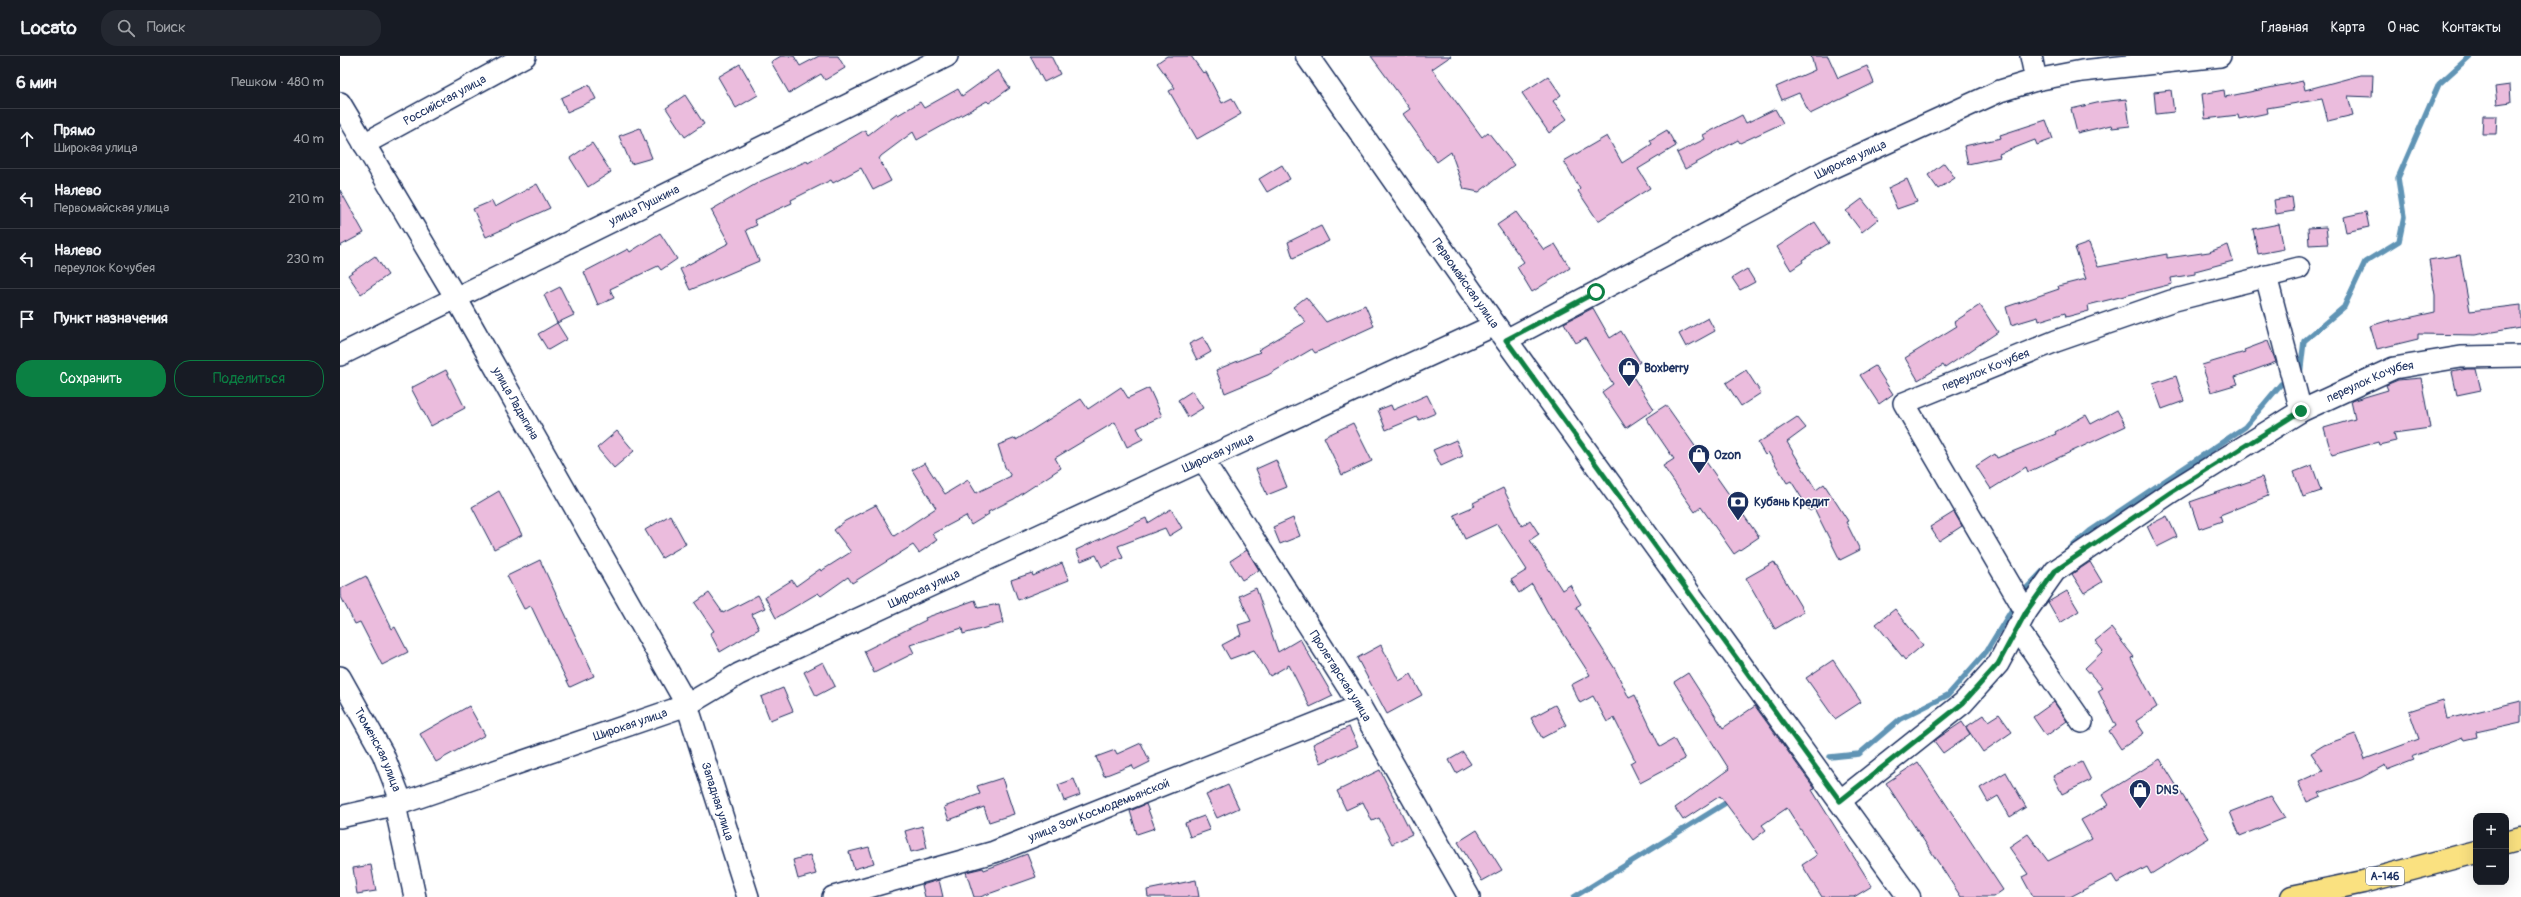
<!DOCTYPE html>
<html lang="ru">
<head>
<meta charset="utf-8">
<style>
	:root { --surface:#171b24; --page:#242831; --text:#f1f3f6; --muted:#9ea1a6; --line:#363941; --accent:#0b8043 }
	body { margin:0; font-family:Pangolin,sans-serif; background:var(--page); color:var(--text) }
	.controls { position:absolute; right:12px; bottom:12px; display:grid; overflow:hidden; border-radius:8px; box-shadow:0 4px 16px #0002 }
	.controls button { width:36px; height:36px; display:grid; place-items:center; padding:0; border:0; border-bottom:1px solid var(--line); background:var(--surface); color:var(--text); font:20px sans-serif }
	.stop { position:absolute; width:12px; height:12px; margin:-9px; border:3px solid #0b8043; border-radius:50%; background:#fff }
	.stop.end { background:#0b8043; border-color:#fff; box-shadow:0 1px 4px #0008 }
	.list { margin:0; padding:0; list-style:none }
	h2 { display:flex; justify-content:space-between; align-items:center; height:52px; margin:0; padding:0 16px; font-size:17px }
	h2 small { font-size:13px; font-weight:400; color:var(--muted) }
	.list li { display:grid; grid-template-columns:26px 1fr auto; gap:12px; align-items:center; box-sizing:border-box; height:60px; padding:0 16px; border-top:1px solid var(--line) }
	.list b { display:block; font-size:15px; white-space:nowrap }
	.list p { margin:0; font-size:13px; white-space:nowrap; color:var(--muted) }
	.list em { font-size:13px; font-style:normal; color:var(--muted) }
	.actions { display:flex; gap:8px; padding:12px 16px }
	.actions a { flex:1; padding:9px 0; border:1px solid var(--accent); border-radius:16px; text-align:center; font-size:14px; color:var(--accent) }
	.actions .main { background:var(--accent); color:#fff }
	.icon { flex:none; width:22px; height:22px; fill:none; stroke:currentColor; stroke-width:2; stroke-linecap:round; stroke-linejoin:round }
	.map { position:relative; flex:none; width:2181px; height:841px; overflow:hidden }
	header { display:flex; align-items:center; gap:24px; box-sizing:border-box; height:56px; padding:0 20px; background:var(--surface); border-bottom:1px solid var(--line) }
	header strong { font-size:19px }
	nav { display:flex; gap:22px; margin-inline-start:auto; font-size:14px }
	.search { width:280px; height:36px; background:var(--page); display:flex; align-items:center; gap:10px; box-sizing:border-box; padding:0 14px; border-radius:16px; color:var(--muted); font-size:15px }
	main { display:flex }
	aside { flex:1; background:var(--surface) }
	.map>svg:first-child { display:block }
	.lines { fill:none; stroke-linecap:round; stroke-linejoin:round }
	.stream { stroke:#6094b5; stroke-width:5.5 }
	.building { fill:#ebbcdd; stroke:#1b2f5e }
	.street-casing { stroke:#1b2f5e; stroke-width:24 }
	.secondary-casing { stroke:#1b2f5e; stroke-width:25 }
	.highway-casing { stroke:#1b2f5e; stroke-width:25 }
	.street { stroke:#fff; stroke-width:21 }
	.secondary { stroke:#fff; stroke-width:22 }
	.highway { stroke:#fae180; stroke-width:22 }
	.route { stroke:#0b8043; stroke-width:5 }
	.labels { text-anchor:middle; stroke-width:3; stroke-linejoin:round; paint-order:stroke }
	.shield { fill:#fff; stroke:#5f6d8e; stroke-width:1 }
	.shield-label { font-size:11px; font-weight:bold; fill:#1b2f5e }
	.street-label { font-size:12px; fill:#1b2f5e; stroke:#fff }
	.poi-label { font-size:12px; font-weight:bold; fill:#1b2f5e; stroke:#fff; text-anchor:start }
</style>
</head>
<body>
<header>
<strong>Locato</strong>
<div class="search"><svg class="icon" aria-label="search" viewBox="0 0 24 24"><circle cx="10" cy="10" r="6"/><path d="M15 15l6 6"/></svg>Поиск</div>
<nav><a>Главная</a><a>Карта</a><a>О нас</a><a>Контакты</a></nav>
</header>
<main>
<aside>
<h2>6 мин<small>Пешком · 480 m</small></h2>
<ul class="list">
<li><svg class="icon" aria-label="ahead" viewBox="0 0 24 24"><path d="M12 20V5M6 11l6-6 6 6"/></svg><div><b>Прямо</b><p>Широкая улица</p></div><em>40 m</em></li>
<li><svg class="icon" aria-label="left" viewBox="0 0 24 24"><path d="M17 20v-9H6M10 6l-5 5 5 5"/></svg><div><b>Налево</b><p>Первомайская улица</p></div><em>210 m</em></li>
<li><svg class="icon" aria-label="left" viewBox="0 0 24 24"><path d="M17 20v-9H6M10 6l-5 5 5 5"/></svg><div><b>Налево</b><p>переулок Кочубея</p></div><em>230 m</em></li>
<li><svg class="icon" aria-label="arrive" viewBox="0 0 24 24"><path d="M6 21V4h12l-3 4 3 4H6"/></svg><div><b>Пункт назначения</b></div></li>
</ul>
<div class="actions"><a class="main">Сохранить</a><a>Поделиться</a></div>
</aside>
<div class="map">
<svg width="2181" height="841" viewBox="0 0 2181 841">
	<rect width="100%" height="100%" fill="#fff"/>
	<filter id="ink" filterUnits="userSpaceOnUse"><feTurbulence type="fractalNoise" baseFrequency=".025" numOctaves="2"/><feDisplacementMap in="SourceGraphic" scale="8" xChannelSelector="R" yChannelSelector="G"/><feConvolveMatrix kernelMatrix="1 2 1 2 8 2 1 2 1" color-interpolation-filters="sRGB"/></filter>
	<g filter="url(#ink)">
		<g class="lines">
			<g class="stream">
				<path d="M1960,319L1964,285L2004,251L2025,206L2059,185L2064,161L2058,122L2099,28L2130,0"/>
				<path d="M1726,496L1750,475L1905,371L1941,328L1948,325"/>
				<path d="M1682,537L1704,514"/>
				<path d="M1490,701L1519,698L1560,663L1608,639L1646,596L1673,552"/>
				<path d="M1234,841L1384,748"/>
			</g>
		</g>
		<g class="building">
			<path d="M441,0H454L460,10L479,0H498L505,12L485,24L481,18L449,37L431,6Z"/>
			<path d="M690,0H711L720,18L704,26Z"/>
			<path d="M827,0H851L863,17L866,16L882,47L892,42L901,58L857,83L829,35L835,32L817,7Z"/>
			<path d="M1031,0H1111L1092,13L1142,81L1148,76L1174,109L1139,136L1124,133L1111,96L1097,106L1063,58L1070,53Z"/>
			<path d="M1471,0H1488L1498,22L1527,10L1534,27L1470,58L1459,37L1442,44L1436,31L1475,14Z"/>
			<path d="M400,8L418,39L396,52L378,21Z"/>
			<path d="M658,14L670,32L649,47L647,45L577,84L573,76L541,100L539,103L551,125L533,134L521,112L493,127L491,124L451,144L452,147L414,164L417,169L406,174L419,205L350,234L340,213L389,187L371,154L421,125L467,105L468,107L525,74L528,79L557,57L558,59L580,46L584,52L618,33L622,40Z"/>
			<path d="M2021,19H2033L2032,41L2008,40L2013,59L1988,65L1982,43L1927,52L1928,57L1899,63L1898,59L1865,63L1862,38L1884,34L1885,41L1963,25L1965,34Z"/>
			<path d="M1208,20L1221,39L1213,45L1227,63L1209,77L1182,37Z"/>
			<path d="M249,29L256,43L227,56L221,42Z"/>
			<path d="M2170,29L2171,46L2157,48L2155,31Z"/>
			<path d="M1831,34L1834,56L1816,58L1814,36Z"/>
			<path d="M345,39L364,68L345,81L326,52Z"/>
			<path d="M1786,43L1790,70L1772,72L1771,69L1737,77L1731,53L1761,46Z"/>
			<path d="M1435,53L1443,67L1400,87L1398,84L1345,113L1337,97L1365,83L1363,79L1402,59L1406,67Z"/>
			<path d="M2143,60H2157L2156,78H2142Z"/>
			<path d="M1706,64L1713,83L1697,89L1695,84L1659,98L1660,101L1628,108L1624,90L1661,82L1660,79Z"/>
			<path d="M300,72L312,102L291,108L279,80Z"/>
			<path d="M1327,74L1336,90L1298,113L1310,132L1258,165L1238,135L1240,133L1224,105L1267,80L1282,107L1312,88L1310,84Z"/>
			<path d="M252,87L271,116L248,131L230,102Z"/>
			<path d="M1604,107L1615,122L1598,133L1588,119Z"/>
			<path d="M942,109L950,123L927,136L919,123Z"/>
			<path d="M1567,123L1577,146L1557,153L1548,132Z"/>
			<path d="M197,128L210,152L146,181L133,153L152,145L155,151Z"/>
			<path d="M0,134L24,177L0,190Z"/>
			<path d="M1952,141L1954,155L1936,158L1934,144Z"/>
			<path d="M1522,143L1538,163L1522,176L1506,155Z"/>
			<path d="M1176,156L1204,194L1215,188L1230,212L1192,236L1177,211L1184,206L1157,169Z"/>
			<path d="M2026,156L2029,171L2006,176L2003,161Z"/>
			<path d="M1475,166L1489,187L1462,204L1463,206L1451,214L1437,191Z"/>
			<path d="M1939,168L1944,193L1918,198L1913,173Z"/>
			<path d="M981,170L989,185L953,202L948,186Z"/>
			<path d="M1986,171L1988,188L1969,189L1968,172Z"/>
			<path d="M320,177L337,203L321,214L318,210L270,233L274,242L258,249L244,216L288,193L290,196Z"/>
			<path d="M1749,187L1758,211L1827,198V202L1869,196L1888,189L1893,205L1855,215V218L1831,222L1832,228L1748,249L1749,255L1726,261L1725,257L1699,265L1698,261L1671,269L1666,251L1719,233L1718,230L1746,223L1735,192Z"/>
			<path d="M2120,199L2130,255L2181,249V271L2135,279L2078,278V283L2037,293L2030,270L2050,264V266L2095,256V239L2089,204Z"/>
			<path d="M35,200L48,219L21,238L8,219Z"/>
			<path d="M1407,213L1415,226L1400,234L1392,222Z"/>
			<path d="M220,231L234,259L217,267L204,239Z"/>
			<path d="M966,241L986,266L1025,249L1034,270L975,297L972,293L928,319L885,337L876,314L920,296L918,294L966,266L953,251Z"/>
			<path d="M1640,249L1658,276L1605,312L1603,309L1578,324L1565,302L1617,270L1614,266Z"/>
			<path d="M1253,252L1270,282L1281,275L1300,306L1288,313L1314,353L1286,372L1262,336L1273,328L1245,282L1236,287L1224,267Z"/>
			<path d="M1368,262L1375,275L1346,291L1339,278Z"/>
			<path d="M217,267L227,283L208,294L198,278Z"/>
			<path d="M863,281L871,296L857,304L849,288Z"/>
			<path d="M1928,285L1936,306L1895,321L1898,328L1871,336L1862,309L1905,296L1904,294Z"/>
			<path d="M1535,310L1553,338L1539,348L1520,319Z"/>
			<path d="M2127,313H2136L2141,334L2117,339L2112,316Z"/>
			<path d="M106,314L125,352L91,370L71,332Z"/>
			<path d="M1406,314L1421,337L1401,350L1386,327Z"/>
			<path d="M1836,320L1844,345L1822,353L1813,328Z"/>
			<path d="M2081,322L2090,372L2054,377L2056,385L2039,389L2038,386L1992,399L1984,372L2015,363L2011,345L2048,334L2046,329L2058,324Z"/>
			<path d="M781,331L788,342L809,332L822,360L797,372L803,383L787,391L775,366L715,402L721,412L674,443L648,456L649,458L631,469L626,460L592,478L597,484L579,497L573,489L512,527L508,521L481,540L478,537L436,562L425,541L452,524L456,530L480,513L481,515L511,496L494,474L505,465L536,449L554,480L596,452L572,414L585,407L605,438L628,424L636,437L671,420L665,411L658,389L676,382V384L741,343L748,353Z"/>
			<path d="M852,335L863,352L848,361L838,344Z"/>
			<path d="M1087,339L1096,357L1079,364L1077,361L1046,374L1038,354L1051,349L1053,354Z"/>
			<path d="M1326,349L1419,481L1394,498L1361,451L1355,456L1323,410L1334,403L1306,362Z"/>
			<path d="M1777,354L1786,370L1688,416L1686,411L1651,433L1636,410L1655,398L1657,402L1716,378L1715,376L1746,359L1751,368Z"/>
			<path d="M1457,361L1466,372L1447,386L1476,434L1484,428L1508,465L1506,466L1520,494L1500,504L1474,452L1470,455L1451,425L1447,427L1428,396L1425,399L1418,387Z"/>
			<path d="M1013,367L1032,405L1002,419L984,381Z"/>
			<path d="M277,375L294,395L274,412L257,392Z"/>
			<path d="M1116,384L1123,400L1101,410L1093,394Z"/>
			<path d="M936,404L947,431L927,439L916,413Z"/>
			<path d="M1972,409L1981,435L1963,441L1954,416Z"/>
			<path d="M1922,421L1928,440L1880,459L1882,465L1859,473L1850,446Z"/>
			<path d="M1163,432L1182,470L1190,464L1199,478L1190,484L1222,534L1230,529L1241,548L1236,551L1275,613L1289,642L1295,639L1320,691L1334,683L1345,703L1300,727L1290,707L1295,704L1274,662L1267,666L1253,640L1240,647L1231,629L1250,619L1214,563L1212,564L1192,528L1179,537L1171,524L1187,514L1157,468L1125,483L1114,459L1135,450L1133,447Z"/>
			<path d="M159,435L182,479L154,493L132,451Z"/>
			<path d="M831,453L842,472L829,480L825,472L778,490L783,502L762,511L756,499L741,505L736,494L806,462L808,467Z"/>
			<path d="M1614,456L1622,470L1599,485L1590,471Z"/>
			<path d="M330,459L346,488L322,502L305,474Z"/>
			<path d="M1827,460L1837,481L1817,491L1807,470Z"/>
			<path d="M953,462L960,480L940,488L933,471Z"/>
			<path d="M907,494L919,514L902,524L890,505Z"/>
			<path d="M200,504L254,620L230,631L191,550L184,553L167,520Z"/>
			<path d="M1434,506L1464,556L1435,573L1406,522Z"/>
			<path d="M1750,506L1762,526L1744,537L1732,518Z"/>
			<path d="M722,507L729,524L678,544L671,524L692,517L693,520Z"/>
			<path d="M26,520L52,573L55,571L68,596L42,609L20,566L15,568L0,539V533Z"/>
			<path d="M916,532L938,596L960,583L993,640L970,651L949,609L930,620L914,594L890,603L882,589L901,579L898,569L911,565L899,540Z"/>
			<path d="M1727,535L1739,555L1720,567L1708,546Z"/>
			<path d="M369,537L383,557L418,539L425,552L412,558L419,573L380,596L370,577L374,575L355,547Z"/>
			<path d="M635,544L638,552L659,548L663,567L623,578L622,572L570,589L574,597L534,617L524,595L586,564L585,562Z"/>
			<path d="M1555,553L1583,589L1565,604L1536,568Z"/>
			<path d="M1771,572L1794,601L1791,602L1817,651L1796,665L1804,677L1781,693L1769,675L1776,670L1758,635L1763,632L1745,612L1763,595L1755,585Z"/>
			<path d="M1041,589L1059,625L1071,618L1082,639L1047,658L1017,602Z"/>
			<path d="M1493,604L1521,646L1495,663L1466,622Z"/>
			<path d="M483,606L495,630L476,640L464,616Z"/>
			<path d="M1348,617L1383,672L1415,650L1475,733L1472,734L1532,830L1514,841H1482L1462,809L1477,799L1447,752L1422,769L1426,774L1413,784L1380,740L1343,764L1335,752L1389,713L1334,626Z"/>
			<path d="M443,632L453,655L430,664L421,641Z"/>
			<path d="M2103,644L2107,663L2181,645V666L2136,676L2137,681L2124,684L2123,682L2071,701L2073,704L2047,714L2045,709L2021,722L1979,737L1981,740L1967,746L1958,726L1983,715L1971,697L1984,689L2015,678L2025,703L2079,683L2069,655Z"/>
			<path d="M1714,646L1727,665L1706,680L1693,661Z"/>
			<path d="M1215,649L1226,669L1202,682L1191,662Z"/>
			<path d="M129,650L145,679L96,706L80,678Z"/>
			<path d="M1659,658L1672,676L1643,696L1626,671L1644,659L1648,665Z"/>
			<path d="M1622,666L1630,678L1603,697L1594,685Z"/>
			<path d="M1009,671L1018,690L981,707L973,688Z"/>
			<path d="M801,687L810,706L794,714L792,709L764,720L756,701L775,694L777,698Z"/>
			<path d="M1123,696L1131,708L1116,717L1109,704Z"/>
			<path d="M1820,703L1869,782L1811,818L1807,811L1777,827L1772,819L1730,841H1693L1682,821L1688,818L1669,791L1688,778L1708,805L1752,783L1741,764L1768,749L1762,739Z"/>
			<path d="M1578,706L1663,834L1653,841H1621L1546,727Z"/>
			<path d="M1742,706L1751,724L1722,738L1713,720Z"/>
			<path d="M1040,714L1072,778L1052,788L1039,762L1032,765L1023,746L1006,754L997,735Z"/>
			<path d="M1666,716L1686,751L1670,761L1658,740L1648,746L1640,732Z"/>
			<path d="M662,722L674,758L649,766L644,751L609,764L604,751L640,738L637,730Z"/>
			<path d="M734,723L740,739L724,745L718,729Z"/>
			<path d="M888,729L899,752L877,762L866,739Z"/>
			<path d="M1931,740L1945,762L1900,780L1890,756Z"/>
			<path d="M806,748L815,772L797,778L790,755Z"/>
			<path d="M864,760L870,774L850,781L845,767Z"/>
			<path d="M582,770L587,792L571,796L565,775Z"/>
			<path d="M1137,774L1162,814L1142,825L1118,786Z"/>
			<path d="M529,791L534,807L514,813L509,796Z"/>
			<path d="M687,798L696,821L640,841H634L626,816L643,812L644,814Z"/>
			<path d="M470,799L476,818L458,823L453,804Z"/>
			<path d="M31,809L36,835L17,838L13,812Z"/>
			<path d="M599,824L603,841H585L582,829Z"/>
			<path d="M856,824L859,841H808L807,834Z"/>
		</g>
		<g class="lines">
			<g class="street-casing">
				<g id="street">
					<path d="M1691,0L1696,24"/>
					<path id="s1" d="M0,47L116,242L347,649L408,841"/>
					<path id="s2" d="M24,88L185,0"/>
					<path d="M1926,220L1961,355"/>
					<path id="s3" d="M1166,284L1489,113L1660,35L1696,24L1742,15L1880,0"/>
					<path id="s4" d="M0,299L607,0"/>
					<path id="s5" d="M863,404L1020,650L1129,841"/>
					<path id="s6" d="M1686,556L1564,347L1716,285L1831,245L1959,212"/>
					<path d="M1677,572L1742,666"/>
					<path id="s7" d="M0,621L43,698L62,747"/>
					<path id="s8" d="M1500,745L1623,647L1658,608L1686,556L1715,515L1831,436L1961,355L2054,312L2121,301L2181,300"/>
					<path d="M55,749L75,841"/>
					<path id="s9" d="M0,761L62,747L347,649L399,618L1155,269"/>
					<path id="s10" d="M493,841L654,796L1020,650"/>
				</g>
			</g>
			<g class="secondary-casing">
				<g id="secondary">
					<path id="s11" d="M967,0L1155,269L1569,841"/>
				</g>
			</g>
			<g class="highway-casing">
				<g id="highway">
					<path d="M2166,787L2181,783"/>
					<path d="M1952,841L2023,826L2136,796"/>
				</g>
			</g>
			<use href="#street" class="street"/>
			<use href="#secondary" class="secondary"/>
			<use href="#highway" class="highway"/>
		</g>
	</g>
	<g class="lines" filter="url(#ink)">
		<path class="route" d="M1256,236L1166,284L1500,745L1623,647L1658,608L1686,556L1715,515L1831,436L1961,355"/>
	</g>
	<defs>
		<g id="shop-pin" transform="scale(1.15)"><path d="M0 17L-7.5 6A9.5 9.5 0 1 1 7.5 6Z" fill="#1b2f5e" stroke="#fff"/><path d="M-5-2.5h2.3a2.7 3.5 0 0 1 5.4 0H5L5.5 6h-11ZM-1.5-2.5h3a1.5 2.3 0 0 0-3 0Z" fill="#fff"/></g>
		<g id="bank-pin" transform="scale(1.15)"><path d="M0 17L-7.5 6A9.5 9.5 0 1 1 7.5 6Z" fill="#1b2f5e" stroke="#fff"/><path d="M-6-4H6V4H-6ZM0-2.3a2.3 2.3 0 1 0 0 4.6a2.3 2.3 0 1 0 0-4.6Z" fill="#fff"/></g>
	</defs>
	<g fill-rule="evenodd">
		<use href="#shop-pin" x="1289" y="312"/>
		<use href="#shop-pin" x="1359" y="399"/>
		<use href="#bank-pin" x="1398" y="446"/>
		<use href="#shop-pin" x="1800" y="734"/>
	</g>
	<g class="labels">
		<rect class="shield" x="2026" y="811" width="38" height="18" rx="3"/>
		<g class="shield-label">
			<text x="2045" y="824">А-146</text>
		</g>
		<g class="street-label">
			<text dy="4" stroke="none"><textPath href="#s2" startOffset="92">Российская улица</textPath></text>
			<text dy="4" stroke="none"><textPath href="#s3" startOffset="389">Широкая улица</textPath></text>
			<text dy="4" stroke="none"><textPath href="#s4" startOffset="339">улица Пушкина</textPath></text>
			<text dy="4" stroke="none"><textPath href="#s11" startOffset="277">Первомайская улица</textPath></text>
			<text dy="4" stroke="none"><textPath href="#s6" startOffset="330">переулок Кочубея</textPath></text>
			<text dy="4" stroke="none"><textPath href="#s8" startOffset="688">переулок Кочубея</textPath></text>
			<text dy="4" stroke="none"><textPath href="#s1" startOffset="348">улица Ладыгина</textPath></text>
			<text dy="4" stroke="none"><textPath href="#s9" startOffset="953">Широкая улица</textPath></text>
			<text dy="4" stroke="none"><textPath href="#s9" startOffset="629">Широкая улица</textPath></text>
			<text dy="4" stroke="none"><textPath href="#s5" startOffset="256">Пролетарская улица</textPath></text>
			<text dy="4" stroke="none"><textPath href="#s9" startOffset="305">Широкая улица</textPath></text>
			<text dy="4" stroke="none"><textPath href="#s7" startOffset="82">Тюменская улица</textPath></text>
			<text dy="4" stroke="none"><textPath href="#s1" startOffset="796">Западная улица</textPath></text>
			<text dy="4" stroke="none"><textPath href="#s10" startOffset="280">улица Зои Космодемьянской</textPath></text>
		</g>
		<g class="poi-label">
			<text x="1304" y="316">Boxberry</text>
			<text x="1374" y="403">Ozon</text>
			<text x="1414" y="450">Кубань Кредит</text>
			<text x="1816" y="738">DNS</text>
		</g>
	</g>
</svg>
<div class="controls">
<button>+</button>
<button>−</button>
</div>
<div class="stop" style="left:1256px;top:236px"></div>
<div class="stop end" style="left:1961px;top:355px"></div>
</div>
</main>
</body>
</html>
